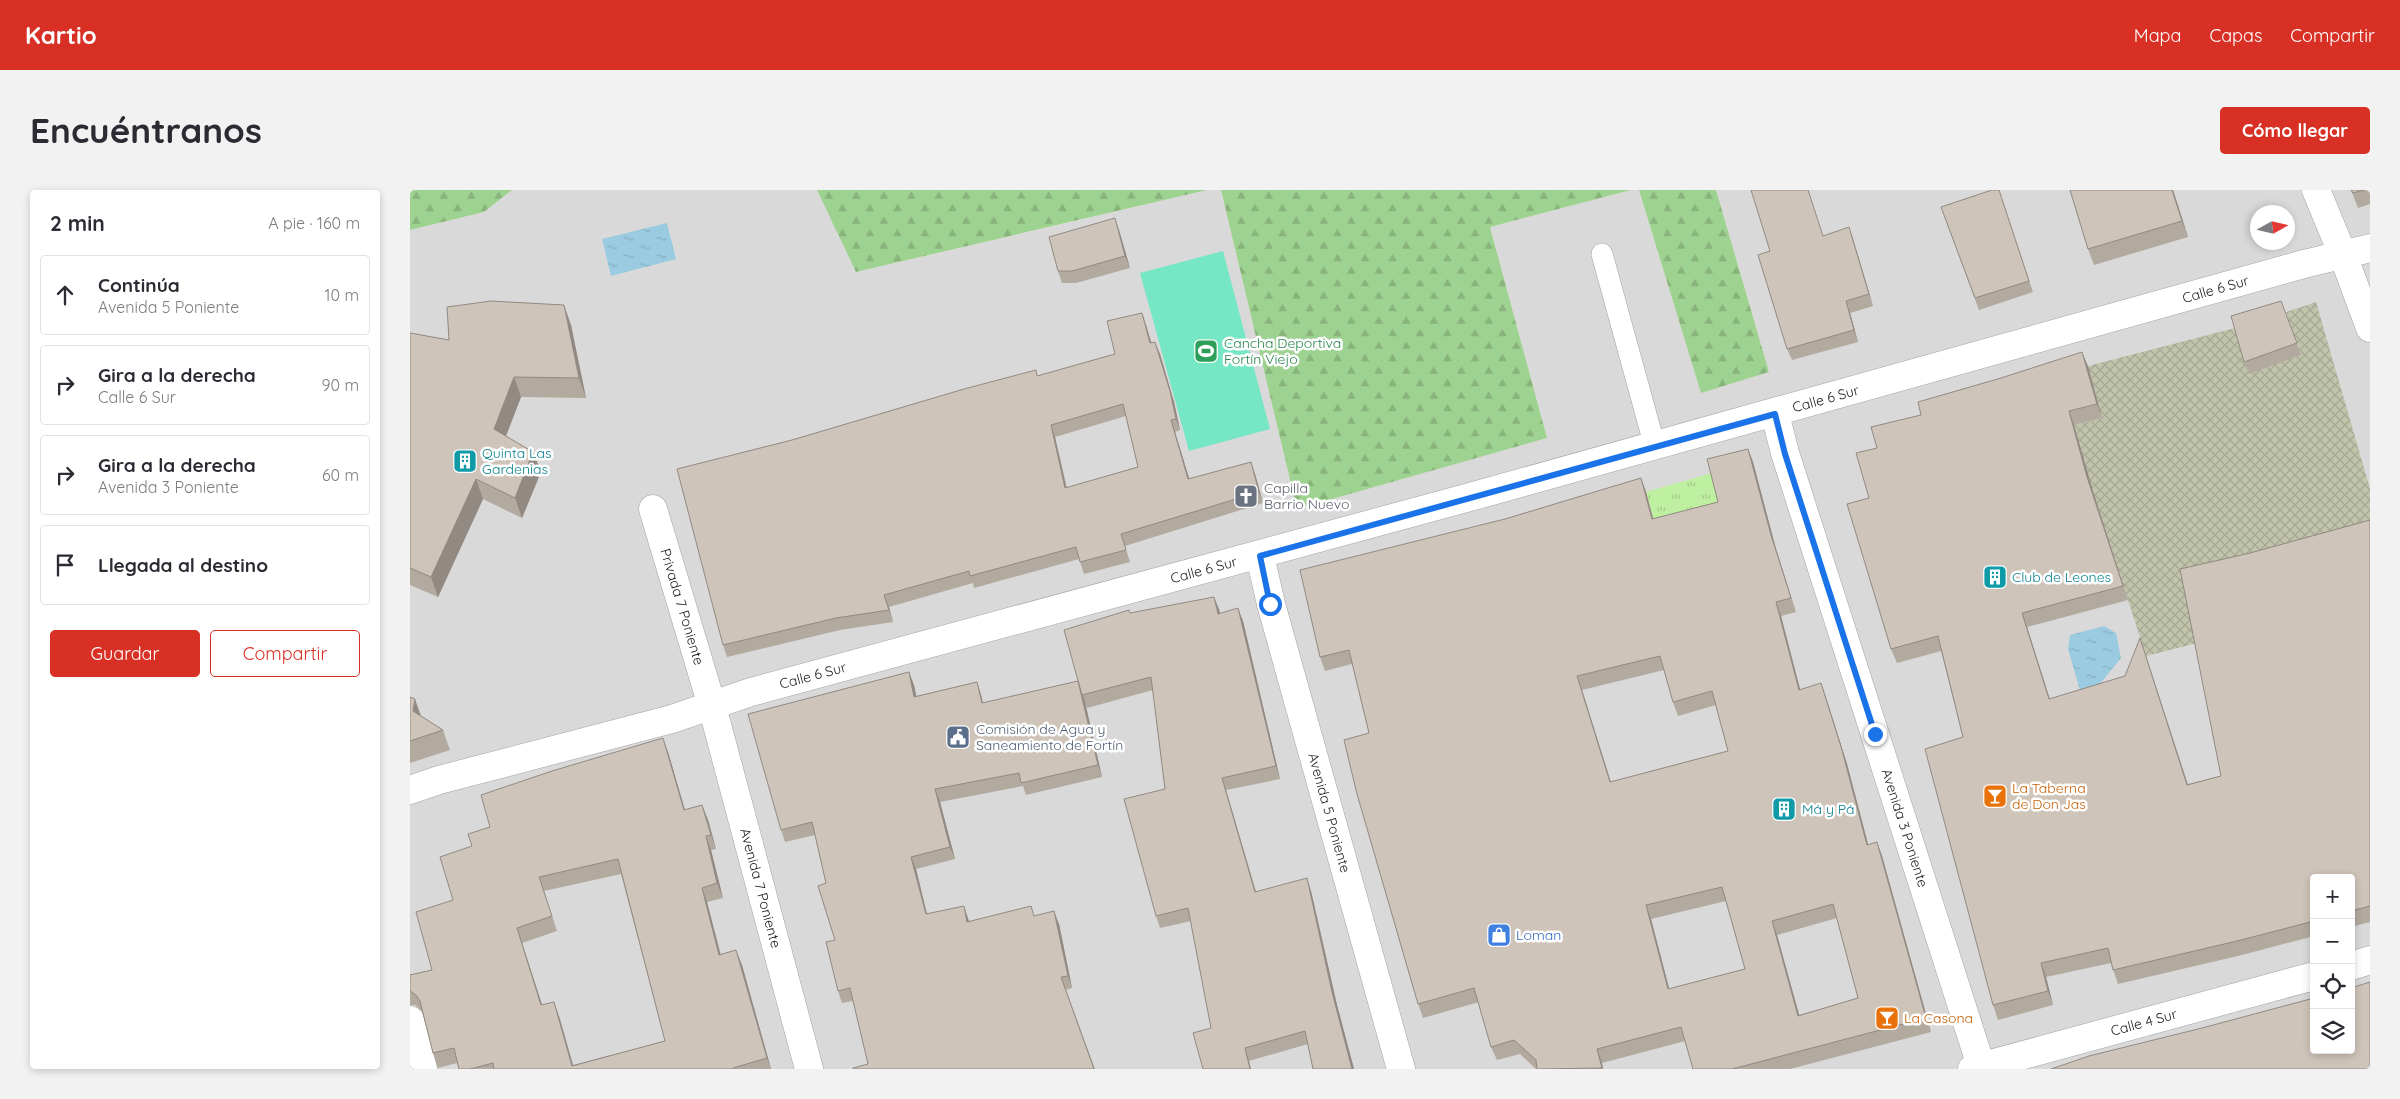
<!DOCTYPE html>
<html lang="es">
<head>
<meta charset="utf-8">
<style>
	:root { --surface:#fff; --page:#f2f2f3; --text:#2b2b33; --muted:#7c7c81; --line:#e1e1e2; --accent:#d93025 }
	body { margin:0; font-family:Quicksand,sans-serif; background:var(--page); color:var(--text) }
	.controls { position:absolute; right:15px; bottom:15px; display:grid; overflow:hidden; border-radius:5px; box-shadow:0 2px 8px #0003 }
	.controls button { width:45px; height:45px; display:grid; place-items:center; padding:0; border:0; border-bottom:1px solid var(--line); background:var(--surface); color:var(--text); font:25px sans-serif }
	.compass { position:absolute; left:1840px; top:15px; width:45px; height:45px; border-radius:50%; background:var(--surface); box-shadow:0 2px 8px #0003; rotate:82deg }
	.stop { position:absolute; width:15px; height:15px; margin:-11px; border:4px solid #1a73e8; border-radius:50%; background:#fff }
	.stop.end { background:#1a73e8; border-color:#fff; box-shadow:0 1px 5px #0008 }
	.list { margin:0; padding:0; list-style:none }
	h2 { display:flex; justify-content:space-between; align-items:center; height:65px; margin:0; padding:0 20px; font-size:21px }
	h2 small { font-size:16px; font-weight:400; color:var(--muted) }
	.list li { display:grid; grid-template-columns:32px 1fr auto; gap:15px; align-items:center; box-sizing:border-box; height:80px; margin:0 10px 10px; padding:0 10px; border:1px solid var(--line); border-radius:5px }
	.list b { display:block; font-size:19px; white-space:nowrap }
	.list p { margin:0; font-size:16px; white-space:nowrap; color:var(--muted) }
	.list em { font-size:16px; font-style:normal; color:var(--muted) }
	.actions { display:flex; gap:10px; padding:15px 20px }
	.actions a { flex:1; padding:11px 0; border:1px solid var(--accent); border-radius:5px; text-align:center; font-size:18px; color:var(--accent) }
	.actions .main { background:var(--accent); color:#fff }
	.icon { flex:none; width:28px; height:28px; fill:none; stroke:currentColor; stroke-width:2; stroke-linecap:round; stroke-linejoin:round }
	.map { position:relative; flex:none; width:1960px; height:879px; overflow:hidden; border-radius:5px }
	header { display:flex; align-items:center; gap:30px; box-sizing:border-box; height:70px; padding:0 25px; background:var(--accent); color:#fff }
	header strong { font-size:24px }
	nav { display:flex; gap:28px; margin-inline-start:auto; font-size:18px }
	.intro { display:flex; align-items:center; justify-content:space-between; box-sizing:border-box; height:120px; padding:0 30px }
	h1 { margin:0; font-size:35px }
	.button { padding:12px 22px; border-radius:5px; background:var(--accent); color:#fff; font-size:18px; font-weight:700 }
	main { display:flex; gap:30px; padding:0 30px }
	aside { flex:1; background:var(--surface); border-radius:5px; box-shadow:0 2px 8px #0003 }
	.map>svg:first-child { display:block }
	.residential { fill:#dad9d9; fill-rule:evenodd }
	.construction { fill:url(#construction-cross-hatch) }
	.grass { fill:url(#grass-tufts) }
	.forest { fill:url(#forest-firs) }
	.pitch { fill:#75e7c5 }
	.water { fill:url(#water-ripples) }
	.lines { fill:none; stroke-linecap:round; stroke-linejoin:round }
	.service-casing { stroke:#a3a3a3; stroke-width:22 }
	.minor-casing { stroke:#a3a3a3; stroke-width:29 }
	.tertiary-casing { stroke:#a3a3a3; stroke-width:29 }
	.service { stroke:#fff; stroke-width:21 }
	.minor { stroke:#fff; stroke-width:28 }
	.tertiary { stroke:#fff; stroke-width:28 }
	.wall { fill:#b2a99f; fill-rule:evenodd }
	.shaded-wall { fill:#918982 }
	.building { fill:#cfc4b9; stroke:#918982; fill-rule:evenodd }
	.route { stroke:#1a73e8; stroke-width:6 }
	.labels { text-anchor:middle; stroke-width:5; stroke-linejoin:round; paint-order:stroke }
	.street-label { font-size:14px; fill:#1c1c1c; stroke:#fff }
	.leisure-label { font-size:14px; fill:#27864d; stroke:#fff; text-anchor:start }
	.culture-label { font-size:14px; fill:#0d838f; stroke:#fff; text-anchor:start }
	.worship-label { font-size:14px; fill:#5b616d; stroke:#fff; text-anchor:start }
	.service-label { font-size:14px; fill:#4e5e75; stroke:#fff; text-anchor:start }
	.food-label { font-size:14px; fill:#c56008; stroke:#fff; text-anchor:start }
	.shop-label { font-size:14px; fill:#366cbe; stroke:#fff; text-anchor:start }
</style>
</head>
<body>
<header>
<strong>Kartio</strong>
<nav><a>Mapa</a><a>Capas</a><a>Compartir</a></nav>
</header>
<div class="intro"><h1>Encuéntranos</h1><a class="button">Cómo llegar</a></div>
<main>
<aside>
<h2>2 min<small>A pie · 160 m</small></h2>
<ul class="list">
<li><svg class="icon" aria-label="ahead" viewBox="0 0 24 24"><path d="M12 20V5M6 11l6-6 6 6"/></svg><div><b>Continúa</b><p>Avenida 5 Poniente</p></div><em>10 m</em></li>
<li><svg class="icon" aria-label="right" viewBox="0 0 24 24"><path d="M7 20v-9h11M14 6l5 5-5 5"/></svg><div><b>Gira a la derecha</b><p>Calle 6 Sur</p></div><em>90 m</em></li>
<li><svg class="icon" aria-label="right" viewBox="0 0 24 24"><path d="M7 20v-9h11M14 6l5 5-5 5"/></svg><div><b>Gira a la derecha</b><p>Avenida 3 Poniente</p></div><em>60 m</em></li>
<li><svg class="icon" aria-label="arrive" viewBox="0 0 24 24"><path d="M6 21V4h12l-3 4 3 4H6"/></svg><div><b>Llegada al destino</b></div></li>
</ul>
<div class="actions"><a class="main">Guardar</a><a>Compartir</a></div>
</aside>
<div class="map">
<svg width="1960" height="879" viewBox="0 0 1960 879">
	<defs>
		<pattern id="construction-cross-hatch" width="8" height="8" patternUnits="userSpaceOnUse" patternTransform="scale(1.25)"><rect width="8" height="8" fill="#c1c4ab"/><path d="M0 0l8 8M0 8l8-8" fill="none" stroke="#a5a893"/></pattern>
		<pattern id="grass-tufts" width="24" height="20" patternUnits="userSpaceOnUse" patternTransform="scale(1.25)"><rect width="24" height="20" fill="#bfefa0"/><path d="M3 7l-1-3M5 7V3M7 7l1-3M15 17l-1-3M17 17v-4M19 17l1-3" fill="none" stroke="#a4cc89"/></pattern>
		<pattern id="forest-firs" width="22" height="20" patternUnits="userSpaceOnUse" patternTransform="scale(1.25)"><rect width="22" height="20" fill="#9ed290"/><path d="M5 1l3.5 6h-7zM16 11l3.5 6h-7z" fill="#88b47c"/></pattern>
		<pattern id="water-ripples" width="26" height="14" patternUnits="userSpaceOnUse" patternTransform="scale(1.25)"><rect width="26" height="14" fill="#9bcbe1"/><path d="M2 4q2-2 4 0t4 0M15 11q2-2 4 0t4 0" fill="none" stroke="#85aec0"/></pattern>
	</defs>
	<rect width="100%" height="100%" fill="#efebe0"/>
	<path class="residential" d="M102,0H407L447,82L797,0H811L887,319L1137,248L1080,37L1221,0H1229L1291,202L1359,182L1306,0H1960V879H0V40L74,22ZM1848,22H1878V52H1848ZM1904,688H1941V860H1904Z"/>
	<path class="construction" d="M1906,112L1960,299V346L1787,453L1736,466L1683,301L1664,235L1692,228L1678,176L1825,138L1891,165L1876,122Z"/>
	<path class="grass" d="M1302,283L1313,326L1247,343L1236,302Z"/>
	<g class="forest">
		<path d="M0,0H102L74,22L0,40Z"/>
		<path d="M407,0H797L446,82Z"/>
		<path d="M811,0H1221L1080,37L1137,248L887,319Z"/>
		<path d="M1229,0H1306L1359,182L1291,203Z"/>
	</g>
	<path class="pitch" d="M813,61L860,239L779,261L730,83Z"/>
	<g class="water">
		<path d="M257,33L266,69L201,86L192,49Z"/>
		<path d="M1694,436L1706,443L1711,468L1681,505L1671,504L1658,459L1660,445Z"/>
	</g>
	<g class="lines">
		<g class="service-casing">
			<path id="service" d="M1192,64L1245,257"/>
		</g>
		<g class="minor-casing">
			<g id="minor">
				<path id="s1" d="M1365,224L1375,263L1572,879"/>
				<path id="s2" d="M243,319L302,516L399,879"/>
				<path id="s3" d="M850,366L861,414L991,879"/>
				<path id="s4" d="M0,600L29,590L262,529L341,502C860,363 1377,221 1894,74L1960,58"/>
				<path d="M1941,776L1960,770"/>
				<path d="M0,830L13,879"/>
				<path id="s5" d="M1562,879L1904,786"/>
			</g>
		</g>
		<g class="tertiary-casing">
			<path id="tertiary" d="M1906,0L1933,65L1960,138"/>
		</g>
		<use href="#service" class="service"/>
		<use href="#minor" class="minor"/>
		<use href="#tertiary" class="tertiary"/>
	</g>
	<g class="wall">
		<path d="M1589,0L1623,102L1569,120L1531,17Z"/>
		<path d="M1660,0H1763L1778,47L1684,75L1678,59Z"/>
		<path d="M1941,0H1960V14L1948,18Z"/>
		<path d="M709,40L720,78L666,93H652L648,81Z"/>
		<path d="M1413,45L1443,49L1463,116L1440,123L1448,152L1382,170L1377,159L1360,61Z"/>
		<path d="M1871,111L1891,165L1839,184L1834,172Z"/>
		<path d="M161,135L176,208L111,207L96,246L123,262L131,282L112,328L73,309L28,407L0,395V143L39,150Z"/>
		<path d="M736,135L741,153L750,164L764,212L770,240L765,242L779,289L841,272L845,284L853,313L715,356L720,372L674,384L669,369L564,398L563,393L479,417L483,432L430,440L317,467L313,455L382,250L628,186L705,164ZM716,226L728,277L657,298L645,247Z"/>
		<path d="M1678,176L1692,228L1664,235L1683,301L1718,410L1617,437L1640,509L1715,486L1735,463L1778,594L1811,586L1840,363L1960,330V732L1941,737V688H1904V746L1832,765L1708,794L1701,773L1636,787L1643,815L1588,830L1583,815L1553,547L1531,461L1487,473L1481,459L1459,308L1467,258L1511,225Z"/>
		<path d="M1338,259L1343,272L1366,359L1386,422L1371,426L1390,500L1416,507L1437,574L1458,655L1467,652L1472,666L1521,842L1380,879H1283L1275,851L1192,873L1193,879H1126L1110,864L1087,870L1081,857L1069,812L1013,828L1008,814L959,543L942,474L915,481L910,467L1095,329L1231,288L1236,302L1243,329L1308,312ZM1254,480L1263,512L1268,526L1306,515L1318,561L1201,592L1172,500ZM1316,711L1335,779L1259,799L1241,729ZM1427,728L1448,808L1389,825L1367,745Z"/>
		<path d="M809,419L810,424L833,431L870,589L816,600L846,701H901L927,815L944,879H903L898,854L839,871L801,838L781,731L750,738L746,726L755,599L743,500L677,518L675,512L692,587L616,605L613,596L530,612L545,669L506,679L517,724L558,728L559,731L624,726L649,734L662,798L656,800L685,879H443L458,874L443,811L432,813L428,801L425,750L416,693L405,645L375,652L371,640L504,495L506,506L567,492L571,505L573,513L668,491L720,423Z"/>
		<path d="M0,507L11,526L33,540L40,560L0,573Z"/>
		<path d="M258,562L275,620L292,615L298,630L306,659L301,660L313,708L297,712L311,765L332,775L361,879H49L47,873L28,878L23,863L12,821L5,815H0V785L22,780L43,710L62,656ZM211,684L255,851L163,875L149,826L132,815L112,753L147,741L134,701Z"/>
	</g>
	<g class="shaded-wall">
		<path d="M1762,0H1763L1778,47L1772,31Z"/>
		<path d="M705,28L709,40L720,78L715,66Z"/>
		<path d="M1439,37L1443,49L1463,116L1459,104Z"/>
		<path d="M1436,111L1440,123L1448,152L1444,140Z"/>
		<path d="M154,115L161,135L176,208L169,188Z"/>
		<path d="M732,123L736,135L745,165L740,153Z"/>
		<path d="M745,152L750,164L764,212L770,240L766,229Z"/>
		<path d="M1672,162L1678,176L1692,228L1687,214Z"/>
		<path d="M104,187L111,207L91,259L84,239Z"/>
		<path d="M1659,221L1664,235L1683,301L1718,410L1677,287Z"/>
		<path d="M761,230L765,242L783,301L778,289Z"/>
		<path d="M641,235L645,247L659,310L655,298Z"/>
		<path d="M1338,259L1343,272L1366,359L1386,422L1361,345Z"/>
		<path d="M123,262L131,282L112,328L105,308Z"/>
		<path d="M841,272L845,284L853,313L849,302Z"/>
		<path d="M1231,288L1236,302L1247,343L1242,329Z"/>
		<path d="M66,289L73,309L28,407L21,387Z"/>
		<path d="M474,405L479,417L483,432Z"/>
		<path d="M804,407L809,419L813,437L808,424Z"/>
		<path d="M1366,412L1371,426L1394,514L1389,500Z"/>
		<path d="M828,418L833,431L870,589L866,576Z"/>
		<path d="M1612,423L1617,437L1644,523L1639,509Z"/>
		<path d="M1730,448L1735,463L1782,609L1777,595Z"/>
		<path d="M499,482L504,495L509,519L504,507Z"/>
		<path d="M1167,486L1172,500L1205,606L1200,592Z"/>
		<path d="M668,491L675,512L692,587L688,575Z"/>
		<path d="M567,492L571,505L576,526L572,513Z"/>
		<path d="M1411,493L1437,574L1462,669L1457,655Z"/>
		<path d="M5,509L12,529L3,521Z"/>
		<path d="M253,548L258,562L279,634L274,620Z"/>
		<path d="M812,588L816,600L849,714L845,702Z"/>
		<path d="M525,599L530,612L545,669L540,657Z"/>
		<path d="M292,615L298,630L306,659L301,645Z"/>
		<path d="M296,646L301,660L313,708L307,693Z"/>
		<path d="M1467,652L1472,666L1521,842L1516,828Z"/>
		<path d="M501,667L506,679L520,737L516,724Z"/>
		<path d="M897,688L901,701L927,815L944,879H942L922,802Z"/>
		<path d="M292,698L297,712L314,779L309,765Z"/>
		<path d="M1236,715L1241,729L1263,813L1258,799Z"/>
		<path d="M554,716L558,728L561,744L557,732Z"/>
		<path d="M644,721L649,734L662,798L658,786Z"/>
		<path d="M1362,731L1367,745L1393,839L1388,826Z"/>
		<path d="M107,738L112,753L137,830L131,815Z"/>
		<path d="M326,760L332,775L361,879L357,868Z"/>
		<path d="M1631,773L1636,787L1643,815L1638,801Z"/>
		<path d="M144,812L149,826L164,879H163Z"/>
		<path d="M835,858L839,871L841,879H840Z"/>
		<path d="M1187,859L1192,873L1193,879L1192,878Z"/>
	</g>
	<g class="building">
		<path d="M1341,0H1398L1413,46L1439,37L1459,104L1436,111L1444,140L1377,159L1348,65L1360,61Z"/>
		<path d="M1582,0H1589L1619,91L1565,108L1531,17Z"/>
		<path d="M1660,0H1762L1772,31L1678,59Z"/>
		<path d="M1941,0H1954L1943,3Z"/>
		<path d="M705,28L715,66L662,81H648L639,47Z"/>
		<path d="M81,111L154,115L169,188L104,187L84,239L123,262L105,308L66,289L21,387L0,378V143L39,150L37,117Z"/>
		<path d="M1871,111L1887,153L1834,172L1821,126Z"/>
		<path d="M732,123L740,153L745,152L760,201L766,229L761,230L778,289L841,272L849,302L711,344L716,360L670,372L666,357L560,386L559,381L474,405L479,420L426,428L313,455L267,279L382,250L554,199L626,180L627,186L705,164L697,131ZM713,214L728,277L655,298L641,235Z"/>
		<path d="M1672,162L1687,214L1659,221L1677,287L1713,396L1612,423L1639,509L1715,486L1730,448L1777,595L1811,586L1770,379L1840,363L1960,330V716L1941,721V688H1904V731L1827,751L1703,780L1698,758L1631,773L1638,801L1583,815L1515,559L1553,547L1528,446L1481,459L1437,314L1459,308L1446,263L1467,258L1461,237L1511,225L1508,212L1591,188Z"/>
		<path d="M1338,259L1361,345L1381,408L1366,412L1389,500L1411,493L1432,560L1457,655L1467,652L1516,828L1322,879H1283L1271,837L1187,859L1192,878L1127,879L1126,870L1104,850L1081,857L1064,798L1008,814L947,604L934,550L959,543L939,460L910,467L890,380L1095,329L1231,288L1242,329L1308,312L1297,269ZM1250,466L1263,512L1302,501L1318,561L1200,592L1167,486ZM1312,697L1335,779L1258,799L1236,715ZM1423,714L1448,808L1388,826L1362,731Z"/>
		<path d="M804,407L808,424L828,418L866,576L812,588L845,702L897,688L922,802L942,879H903L895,841L835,858L840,879H793L783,843L801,838L778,718L746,726L714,609L755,599L741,487L672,505L654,440L719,420L720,423Z"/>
		<path d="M499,482L504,507L567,492L572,513L668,491L688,575L611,593L609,583L525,599L540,657L501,667L516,724L554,716L557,732L621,716L624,726L644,721L658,786L651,787L684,879H443V878L458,874L440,798L428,801L416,752L425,750L408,696L416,693L402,632L371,640L338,524Z"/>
		<path d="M0,507L5,509L3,521L33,540L0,551Z"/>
		<path d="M253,548L274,620L292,615L301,645L296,646L307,693L292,698L309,765L326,760L357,868L323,878V879H84L83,873L60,879H49L44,858L23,863L10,811L6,805L0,801V785L22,780L6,722L43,710L30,667L62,656L58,644L80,637L71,605L142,581ZM208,669L255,851L162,876L144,812L131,815L107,738L142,726L129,687Z"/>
		<path d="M1960,792V879H1641L1679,866L1792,838L1904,808V860H1941V798Z"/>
	</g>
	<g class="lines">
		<path class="route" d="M860,414L850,366L1365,224L1375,264L1465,544"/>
	</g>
	<defs>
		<g id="stadium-square" transform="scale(1.25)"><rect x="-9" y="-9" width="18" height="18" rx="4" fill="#2e9e5b" stroke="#fff"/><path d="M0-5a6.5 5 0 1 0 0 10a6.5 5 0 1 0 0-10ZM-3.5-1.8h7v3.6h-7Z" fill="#fff"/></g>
		<g id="building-square" transform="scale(1.25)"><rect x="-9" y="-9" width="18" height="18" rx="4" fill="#0f9aa8" stroke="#fff"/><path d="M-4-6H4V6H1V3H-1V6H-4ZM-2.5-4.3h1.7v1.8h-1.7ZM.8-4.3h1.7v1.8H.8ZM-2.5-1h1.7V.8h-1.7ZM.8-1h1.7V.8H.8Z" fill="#fff"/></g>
		<g id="church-square" transform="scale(1.25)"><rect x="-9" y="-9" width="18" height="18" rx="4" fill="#6b7280" stroke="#fff"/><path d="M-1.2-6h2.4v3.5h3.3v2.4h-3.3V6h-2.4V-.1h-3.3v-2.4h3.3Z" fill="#fff"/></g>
		<g id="civic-square" transform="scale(1.25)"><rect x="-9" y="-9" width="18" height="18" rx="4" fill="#5c6f8a" stroke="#fff"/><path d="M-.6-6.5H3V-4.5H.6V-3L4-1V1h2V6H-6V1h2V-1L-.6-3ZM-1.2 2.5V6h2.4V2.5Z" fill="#fff"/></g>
		<g id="bar-square" transform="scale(1.25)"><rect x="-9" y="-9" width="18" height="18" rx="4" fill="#e8710a" stroke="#fff"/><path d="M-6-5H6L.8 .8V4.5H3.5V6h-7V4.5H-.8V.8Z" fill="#fff"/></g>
		<g id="shop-square" transform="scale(1.25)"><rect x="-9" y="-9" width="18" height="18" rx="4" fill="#3f7fe0" stroke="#fff"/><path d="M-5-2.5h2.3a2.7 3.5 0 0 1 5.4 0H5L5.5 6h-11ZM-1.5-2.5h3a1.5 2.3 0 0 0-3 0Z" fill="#fff"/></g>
	</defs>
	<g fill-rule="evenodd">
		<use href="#stadium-square" x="796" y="161"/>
		<use href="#building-square" x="55" y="271"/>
		<use href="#church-square" x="836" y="306"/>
		<use href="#building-square" x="1585" y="387"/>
		<use href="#civic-square" x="548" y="547"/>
		<use href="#bar-square" x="1585" y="606"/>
		<use href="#building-square" x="1374" y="619"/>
		<use href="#shop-square" x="1089" y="745"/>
		<use href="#bar-square" x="1477" y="828"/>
	</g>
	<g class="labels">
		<g class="street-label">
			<text dy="5" stroke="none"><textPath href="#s4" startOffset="1874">Calle 6 Sur</textPath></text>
			<text dy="5" stroke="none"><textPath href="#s4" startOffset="1469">Calle 6 Sur</textPath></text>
			<text dy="5" stroke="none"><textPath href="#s4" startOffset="824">Calle 6 Sur</textPath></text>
			<text dy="5" stroke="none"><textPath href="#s2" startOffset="102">Privada 7 Poniente</textPath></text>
			<text dy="5" stroke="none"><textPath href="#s4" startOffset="419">Calle 6 Sur</textPath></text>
			<text dy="5" stroke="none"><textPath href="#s3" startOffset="266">Avenida 5 Poniente</textPath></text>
			<text dy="5" stroke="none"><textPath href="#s1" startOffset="434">Avenida 3 Poniente</textPath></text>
			<text dy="5" stroke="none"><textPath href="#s2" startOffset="394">Avenida 7 Poniente</textPath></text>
			<text dy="5" stroke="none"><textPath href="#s5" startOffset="178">Calle 4 Sur</textPath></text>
		</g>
		<g class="leisure-label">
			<text x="814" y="158">Cancha Deportiva<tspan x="814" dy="16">Fortín Viejo</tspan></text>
		</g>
		<g class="culture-label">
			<text x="72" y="268">Quinta Las<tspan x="72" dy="16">Gardenias</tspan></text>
			<text x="1602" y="392">Club de Leones</text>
			<text x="1392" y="624">Má y Pá</text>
		</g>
		<g class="worship-label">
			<text x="854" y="303">Capilla<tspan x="854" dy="16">Barrio Nuevo</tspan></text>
		</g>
		<g class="service-label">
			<text x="566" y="544">Comisión de Agua y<tspan x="566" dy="16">Saneamiento de Fortín</tspan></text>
		</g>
		<g class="food-label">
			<text x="1602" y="603">La Taberna<tspan x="1602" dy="16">de Don Jas</tspan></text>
			<text x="1494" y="833">La Casona</text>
		</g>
		<g class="shop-label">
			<text x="1106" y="750">Loman</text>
		</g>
	</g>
</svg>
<div class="controls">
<button>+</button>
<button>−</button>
<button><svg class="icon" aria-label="locate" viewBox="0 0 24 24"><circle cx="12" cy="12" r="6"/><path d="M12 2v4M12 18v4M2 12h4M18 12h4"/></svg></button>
<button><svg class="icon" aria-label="layers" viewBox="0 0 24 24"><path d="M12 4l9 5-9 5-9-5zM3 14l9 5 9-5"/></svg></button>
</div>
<svg class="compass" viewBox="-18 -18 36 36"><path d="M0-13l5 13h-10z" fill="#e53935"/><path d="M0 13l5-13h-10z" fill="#7c7c81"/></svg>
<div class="stop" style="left:860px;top:414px"></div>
<div class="stop end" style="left:1465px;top:544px"></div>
</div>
</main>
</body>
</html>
